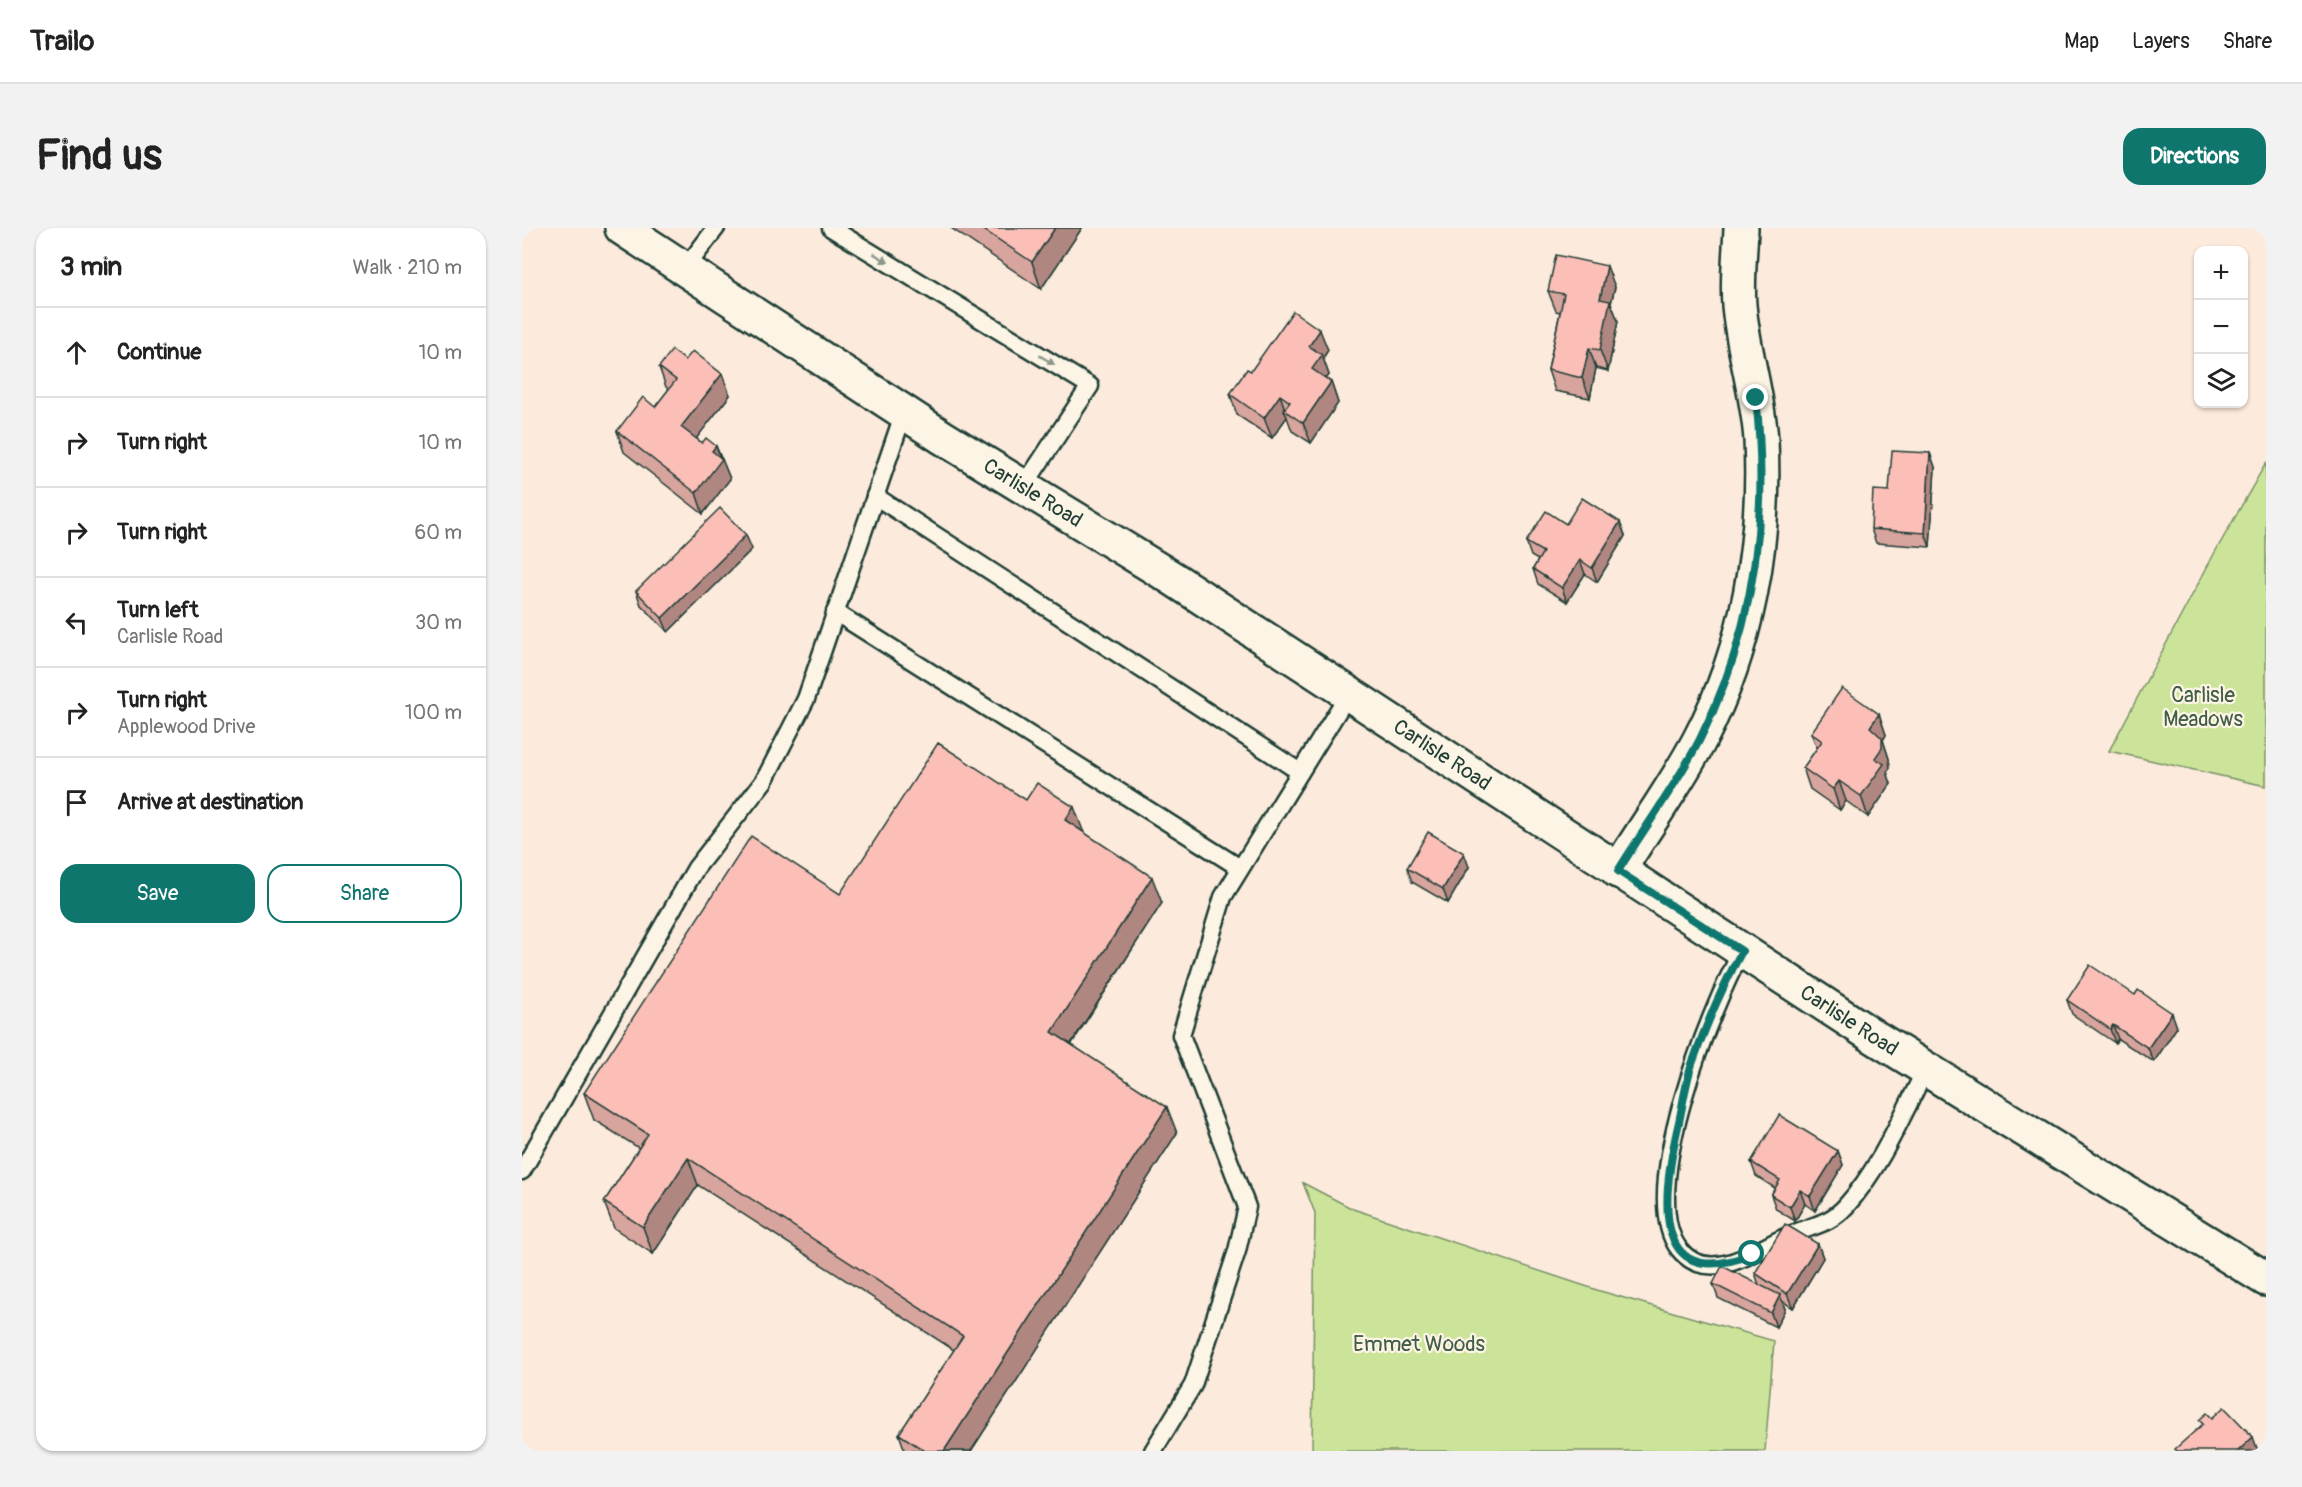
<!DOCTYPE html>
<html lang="en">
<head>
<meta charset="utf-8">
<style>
	:root { --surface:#fff; --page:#f2f2f2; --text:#222; --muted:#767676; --line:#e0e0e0; --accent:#0f766e }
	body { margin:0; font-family:Pangolin,sans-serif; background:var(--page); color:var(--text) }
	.controls { position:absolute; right:18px; top:18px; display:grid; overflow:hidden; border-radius:12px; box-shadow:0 2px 4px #0004 }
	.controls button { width:54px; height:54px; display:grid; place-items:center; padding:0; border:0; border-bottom:2px solid var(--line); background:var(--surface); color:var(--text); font:30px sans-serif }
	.stop { position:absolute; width:18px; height:18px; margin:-14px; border:4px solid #0f766e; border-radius:50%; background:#fff }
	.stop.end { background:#0f766e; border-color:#fff; box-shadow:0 2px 6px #0008 }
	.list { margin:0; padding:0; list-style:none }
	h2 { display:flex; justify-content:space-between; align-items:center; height:78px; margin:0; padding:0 24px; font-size:26px }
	h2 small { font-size:20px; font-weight:400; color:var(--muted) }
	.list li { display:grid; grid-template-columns:39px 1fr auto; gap:18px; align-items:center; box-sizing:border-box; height:90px; padding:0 24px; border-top:2px solid var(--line) }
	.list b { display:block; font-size:22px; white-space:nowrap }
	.list p { margin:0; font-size:20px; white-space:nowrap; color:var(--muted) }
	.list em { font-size:20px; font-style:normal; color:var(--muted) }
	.actions { display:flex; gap:12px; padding:18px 24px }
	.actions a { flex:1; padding:14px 0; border:2px solid var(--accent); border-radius:18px; text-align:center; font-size:21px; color:var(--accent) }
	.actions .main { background:var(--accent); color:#fff }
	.icon { flex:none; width:33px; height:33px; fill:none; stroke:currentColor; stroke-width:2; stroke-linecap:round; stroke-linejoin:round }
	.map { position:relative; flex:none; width:1744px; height:1223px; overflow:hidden; border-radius:18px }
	header { display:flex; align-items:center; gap:36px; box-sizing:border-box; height:84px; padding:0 30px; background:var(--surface); border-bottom:2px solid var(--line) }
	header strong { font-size:28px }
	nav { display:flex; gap:33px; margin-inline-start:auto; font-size:21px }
	.intro { display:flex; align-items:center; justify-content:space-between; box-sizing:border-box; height:144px; padding:0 36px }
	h1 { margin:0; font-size:42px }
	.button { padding:15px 27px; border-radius:18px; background:var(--accent); color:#fff; font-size:21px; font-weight:700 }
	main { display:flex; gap:36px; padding:0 36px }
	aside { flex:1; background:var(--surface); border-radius:18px; box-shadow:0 2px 4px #0004 }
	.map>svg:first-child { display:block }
	.green { fill:#cce499; stroke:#769066; stroke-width:1.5 }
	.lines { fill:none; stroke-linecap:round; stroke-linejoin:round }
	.service-casing { stroke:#1f3d34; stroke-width:21 }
	.minor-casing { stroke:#1f3d34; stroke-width:38 }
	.secondary-casing { stroke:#1f3d34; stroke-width:38 }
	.service { stroke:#fcf5e5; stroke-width:16 }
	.minor { stroke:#fcf5e5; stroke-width:33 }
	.secondary { stroke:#fcf5e5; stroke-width:33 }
	.wall { fill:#d8a49e; stroke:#1f3d34; stroke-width:1.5 }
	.shaded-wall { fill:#b08681; stroke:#1f3d34; stroke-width:1.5 }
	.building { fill:#fbbfb8; stroke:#1f3d34; stroke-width:1.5 }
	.oneway { fill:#8e998c }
	.route { stroke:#0f766e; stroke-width:8 }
	.labels { text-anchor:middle; stroke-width:4.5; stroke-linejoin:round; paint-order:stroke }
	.street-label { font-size:21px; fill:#1f3d34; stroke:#fcf5e5 }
	.park-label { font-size:21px; fill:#425e48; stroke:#fcf5e5 }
</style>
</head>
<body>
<header>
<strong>Trailo</strong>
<nav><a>Map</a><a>Layers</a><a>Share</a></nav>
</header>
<div class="intro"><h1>Find us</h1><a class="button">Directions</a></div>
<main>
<aside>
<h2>3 min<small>Walk · 210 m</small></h2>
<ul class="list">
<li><svg class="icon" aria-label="ahead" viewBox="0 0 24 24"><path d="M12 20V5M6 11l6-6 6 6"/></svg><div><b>Continue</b></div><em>10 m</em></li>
<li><svg class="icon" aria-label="right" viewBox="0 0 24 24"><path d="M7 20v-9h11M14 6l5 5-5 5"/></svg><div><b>Turn right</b></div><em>10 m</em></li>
<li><svg class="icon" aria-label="right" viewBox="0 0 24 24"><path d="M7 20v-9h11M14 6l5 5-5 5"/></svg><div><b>Turn right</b></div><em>60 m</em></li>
<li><svg class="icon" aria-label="left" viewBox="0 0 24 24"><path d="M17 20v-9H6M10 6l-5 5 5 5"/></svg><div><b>Turn left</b><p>Carlisle Road</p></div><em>30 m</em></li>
<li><svg class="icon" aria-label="right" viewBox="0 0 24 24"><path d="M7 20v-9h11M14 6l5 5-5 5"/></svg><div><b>Turn right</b><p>Applewood Drive</p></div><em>100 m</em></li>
<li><svg class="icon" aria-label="arrive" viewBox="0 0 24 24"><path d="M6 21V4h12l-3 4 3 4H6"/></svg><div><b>Arrive at destination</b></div></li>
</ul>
<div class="actions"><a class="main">Save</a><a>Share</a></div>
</aside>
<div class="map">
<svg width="1744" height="1223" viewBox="0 0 1744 1223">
	<rect width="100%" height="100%" fill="#fceadc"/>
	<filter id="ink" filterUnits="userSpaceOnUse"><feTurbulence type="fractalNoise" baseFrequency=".0167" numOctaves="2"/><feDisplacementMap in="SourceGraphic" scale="12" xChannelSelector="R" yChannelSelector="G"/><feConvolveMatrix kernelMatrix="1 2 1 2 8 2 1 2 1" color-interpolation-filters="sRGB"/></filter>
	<g filter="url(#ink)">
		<g class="green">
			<path d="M1744,235V558L1587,523L1692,326Z"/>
			<path d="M781,955L831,981L1078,1063L1252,1113L1243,1223H790L793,985Z"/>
		</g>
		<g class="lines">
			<g class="service-casing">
				<g id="service">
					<path d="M309,0L568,158L502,258"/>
					<path d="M162,42L194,0"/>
					<path d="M353,268L778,544"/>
					<path d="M313,384L718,640"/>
					<path d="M1220,723C1189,779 1114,965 1157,1021C1189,1061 1239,1017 1273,1005C1293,997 1309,995 1324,978C1359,939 1380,887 1404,841"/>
					<path d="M0,943L174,640L242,553L284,471L382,184"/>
					<path d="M631,1223L671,1157L715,1023L725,979L659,807L701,669L827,465"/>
				</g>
			</g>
			<g class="minor-casing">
				<path id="minor" d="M1096,643C1123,599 1154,557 1178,511C1226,419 1244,315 1239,212C1236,166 1221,123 1217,77C1215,52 1218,25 1219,0"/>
			</g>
			<g class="secondary-casing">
				<g id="secondary">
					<path id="s1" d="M100,0L420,209L650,350L1354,810L1744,1051"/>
				</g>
			</g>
			<use href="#service" class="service"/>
			<use href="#minor" class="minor"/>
			<use href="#secondary" class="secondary"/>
		</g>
		<g class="wall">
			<path d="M429,0H560L519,61Z"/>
			<path d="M1093,59L1089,75L1096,93L1086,143L1074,140L1068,170L1033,163L1026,142L1038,84L1034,83L1026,63Z"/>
			<path d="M806,122L801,130L807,147L804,151L809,154L816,175L789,215L770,203L765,189L750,210L715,187L708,166L729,143Z"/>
			<path d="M163,132L200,146L208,167L174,210L180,215L194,218L208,251L181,286L102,224L95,203L133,179L147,161L144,159L137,139Z"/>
			<path d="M1408,225L1413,239L1408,319L1354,315L1349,301L1367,263Z"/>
			<path d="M1044,296L1103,308L1075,354L1063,346L1045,374L1016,356L1011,341L1016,332L1009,328L1004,314Z"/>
			<path d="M230,321L146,404L119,377L114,363Z"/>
			<path d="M1357,486L1364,507L1361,512L1367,531L1368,540L1365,544L1369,556L1346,589L1324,573L1318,582L1288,561L1281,540L1295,520L1289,505Z"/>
			<path d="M504,572L562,604L640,675L549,817L655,905L449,1223H383L377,1206L432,1122L176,957L131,1026L92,1000L82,974L117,920L72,892L62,865L318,666Z"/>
			<path d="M947,639L926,675L890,654L885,640Z"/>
			<path d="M1545,772L1655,799L1632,834L1596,811L1593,815L1550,786Z"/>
			<path d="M1316,923L1321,937L1293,983L1283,976L1273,993L1254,981L1249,967L1253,960L1234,948L1229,934Z"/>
			<path d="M1296,1016L1301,1030L1271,1080L1260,1073L1263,1081L1254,1099L1196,1070L1191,1056L1237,1057L1233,1045Z"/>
		</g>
		<g class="shaded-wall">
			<path d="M533,0H560L519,61L510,34Z"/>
			<path d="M1085,38L1093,59L1089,75L1096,93L1086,143L1078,122V71Z"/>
			<path d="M798,102L806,122L801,130L807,147L797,161L790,141L787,118Z"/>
			<path d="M1067,120L1074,140L1068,170L1060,150Z"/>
			<path d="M200,146L208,167L167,220L159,199Z"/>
			<path d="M809,154L816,175L789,215L781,195Z"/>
			<path d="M758,167L764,184L762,182L765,189L750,210L742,190Z"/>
			<path d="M194,218L199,232L200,231L208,251L181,286L174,265L190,223Z"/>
			<path d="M1408,225L1413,239L1408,319L1403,305Z"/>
			<path d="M1098,294L1103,308L1075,354L1070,340Z"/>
			<path d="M224,307L230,321L146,404L140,390Z"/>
			<path d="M1058,332L1063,346L1045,374L1040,360Z"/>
			<path d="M1357,486L1364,507L1361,512L1367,531L1368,540L1365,544L1369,556L1346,589L1339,568L1353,530L1348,499Z"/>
			<path d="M1317,553L1324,573L1318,582L1311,561Z"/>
			<path d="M552,579L562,605L543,592Z"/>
			<path d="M942,625L947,639L926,675L921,661Z"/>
			<path d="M630,649L640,675L539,831L530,804Z"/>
			<path d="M1650,785L1655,799L1632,834L1626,820Z"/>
			<path d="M1591,797L1596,811L1593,815L1588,801Z"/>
			<path d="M645,879L655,905L449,1223H422Z"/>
			<path d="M1316,923L1321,937L1293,983L1288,968Z"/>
			<path d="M166,930L176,957L131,1026L121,999Z"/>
			<path d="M1278,962L1283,976L1273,993L1268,979Z"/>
			<path d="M1296,1016L1301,1030L1271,1080L1265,1066Z"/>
			<path d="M1258,1067L1263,1081L1254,1099L1249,1085Z"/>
			<path d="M1731,1209L1736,1223H1716Z"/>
		</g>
		<g class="building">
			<path d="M459,0H533L510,34Z"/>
			<path d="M1034,27L1085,38L1078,71L1088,73L1078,122L1067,120L1060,150L1026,142L1042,66L1026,63Z"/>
			<path d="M771,83L798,102L787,118L800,127L790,141L809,154L781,195L762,182L768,174L758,167L742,190L708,166L725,141L729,143Z"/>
			<path d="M150,122L163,132L171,123L200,146L159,199L180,215L184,210L194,218L190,223L200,231L174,265L95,203L121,169L133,179L154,152L137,139Z"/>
			<path d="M1370,223L1408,225L1403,305L1349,301L1351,262L1367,263Z"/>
			<path d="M1060,270L1098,294L1070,340L1058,332L1040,360L1011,341L1021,324L1004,314L1024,283L1044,296Z"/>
			<path d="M198,280L224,307L140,390L114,363Z"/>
			<path d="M1320,460L1357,486L1348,499L1360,510V520L1353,530L1362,536L1339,568L1317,553L1311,561L1281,540L1300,513L1289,505Z"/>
			<path d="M416,515L504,572L515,555L552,579L543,592L630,649L530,804L645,879L422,1223H403L377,1206L441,1108L166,930L121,999L82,974L126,906L62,865L229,608L318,666Z"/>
			<path d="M906,604L942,625L921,661L885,640Z"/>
			<path d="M1568,737L1613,767L1616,762L1650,785L1626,820L1591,797L1588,801L1545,772Z"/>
			<path d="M1257,887L1316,923L1288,968L1278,962L1268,979L1249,967L1258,952L1229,934Z"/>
			<path d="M1263,996L1296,1016L1265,1066L1233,1045Z"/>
			<path d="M1200,1038L1258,1067L1249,1085L1191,1056Z"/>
			<path d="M1702,1179L1731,1209L1716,1223H1655L1653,1221L1681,1196L1677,1192L1685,1185L1690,1190Z"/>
		</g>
		<defs><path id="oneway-solid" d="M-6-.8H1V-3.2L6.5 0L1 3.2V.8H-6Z" transform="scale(1.5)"/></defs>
		<g class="oneway">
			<use href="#oneway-solid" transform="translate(359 30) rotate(31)"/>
			<use href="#oneway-solid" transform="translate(525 132) rotate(31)"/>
		</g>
	</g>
	<g class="lines" filter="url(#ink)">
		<path class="route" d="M1230,1026C1123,1069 1142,957 1157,894C1161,875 1164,854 1170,836C1184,797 1200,759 1220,723L1096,643C1123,599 1155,556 1178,511C1232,404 1247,287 1234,170"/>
	</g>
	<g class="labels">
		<g class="street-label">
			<text dy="7" stroke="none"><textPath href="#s1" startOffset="489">Carlisle Road</textPath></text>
			<text dy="7" stroke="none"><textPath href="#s1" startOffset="975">Carlisle Road</textPath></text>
			<text dy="7" stroke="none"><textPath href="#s1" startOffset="1461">Carlisle Road</textPath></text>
		</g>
		<g class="park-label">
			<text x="1681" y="474">Carlisle<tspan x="1681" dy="24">Meadows</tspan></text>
			<text x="897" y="1123">Emmet Woods</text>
		</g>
	</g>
</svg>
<div class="controls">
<button>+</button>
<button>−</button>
<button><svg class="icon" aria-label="layers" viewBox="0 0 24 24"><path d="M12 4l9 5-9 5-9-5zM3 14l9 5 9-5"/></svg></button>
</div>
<div class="stop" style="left:1230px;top:1026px"></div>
<div class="stop end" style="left:1234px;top:170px"></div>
</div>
</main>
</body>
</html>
